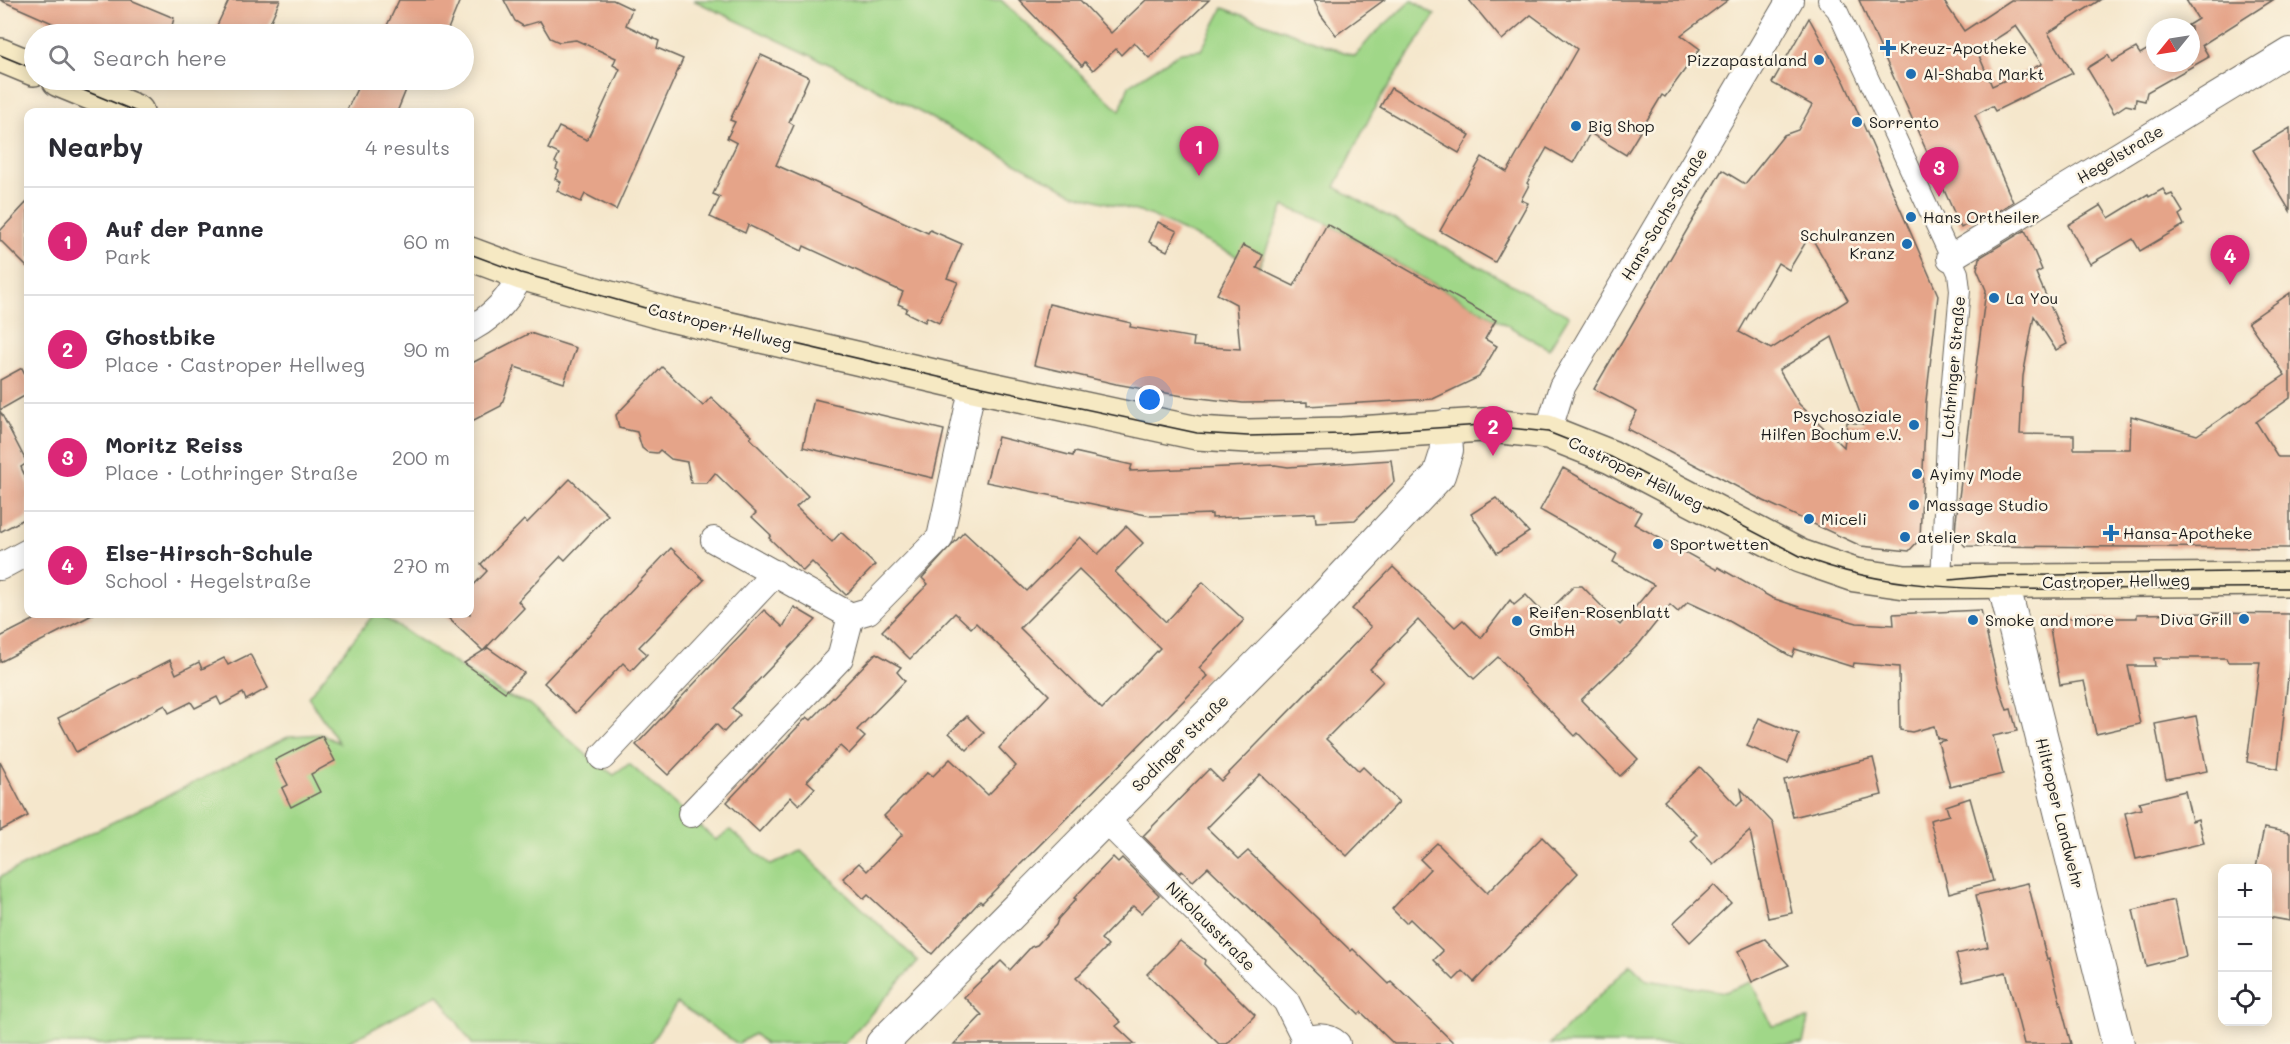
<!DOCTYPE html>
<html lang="en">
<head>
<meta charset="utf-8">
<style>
	:root { --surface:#fff; --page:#f7f7f7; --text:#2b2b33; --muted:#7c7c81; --line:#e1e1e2; --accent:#db2777 }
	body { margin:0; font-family:Mali,sans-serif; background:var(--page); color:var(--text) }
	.controls { position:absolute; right:18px; bottom:18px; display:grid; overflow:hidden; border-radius:12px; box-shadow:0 3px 15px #0003 }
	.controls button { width:54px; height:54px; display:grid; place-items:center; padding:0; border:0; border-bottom:2px solid var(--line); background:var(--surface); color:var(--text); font:30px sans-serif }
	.compass { position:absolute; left:2146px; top:18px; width:54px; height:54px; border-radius:50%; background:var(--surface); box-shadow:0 3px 15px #0003; rotate:240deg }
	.you { position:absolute; left:1150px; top:400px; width:21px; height:21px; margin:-15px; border:4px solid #fff; border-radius:50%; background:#1a73e8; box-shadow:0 0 0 9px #1a73e833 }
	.badge { display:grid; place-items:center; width:39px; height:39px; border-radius:50%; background:var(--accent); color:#fff; font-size:20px; font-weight:700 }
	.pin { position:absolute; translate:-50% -50px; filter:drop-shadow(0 2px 3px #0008) }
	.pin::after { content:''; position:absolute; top:32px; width:21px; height:18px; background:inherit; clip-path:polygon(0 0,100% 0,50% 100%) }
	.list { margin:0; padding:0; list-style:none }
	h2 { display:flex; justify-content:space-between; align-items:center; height:78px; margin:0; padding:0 24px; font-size:26px }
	h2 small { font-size:20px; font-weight:400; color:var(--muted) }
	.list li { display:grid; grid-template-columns:39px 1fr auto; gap:18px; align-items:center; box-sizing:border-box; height:108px; padding:0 24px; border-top:2px solid var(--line) }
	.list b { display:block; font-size:22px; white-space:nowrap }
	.list p { margin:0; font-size:20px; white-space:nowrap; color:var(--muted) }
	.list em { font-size:20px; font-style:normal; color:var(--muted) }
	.icon { flex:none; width:33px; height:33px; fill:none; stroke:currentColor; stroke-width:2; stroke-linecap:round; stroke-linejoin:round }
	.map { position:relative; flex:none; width:2290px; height:1044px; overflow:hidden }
	.search { position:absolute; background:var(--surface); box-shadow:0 3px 15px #0003; left:24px; top:24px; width:450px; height:66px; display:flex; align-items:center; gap:15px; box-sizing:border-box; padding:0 21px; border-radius:33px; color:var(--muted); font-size:22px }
	.panel { position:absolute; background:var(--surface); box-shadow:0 3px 15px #0003; left:24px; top:108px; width:450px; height:510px; border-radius:12px }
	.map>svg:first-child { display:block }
	.green { fill:#a0d788; stroke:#5e7a52; stroke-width:1.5 }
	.building { fill:#e5a489; fill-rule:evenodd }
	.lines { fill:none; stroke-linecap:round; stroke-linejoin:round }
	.pedestrian-casing { stroke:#68635a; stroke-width:22 }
	.minor-casing { stroke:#68635a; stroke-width:28 }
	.tertiary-casing { stroke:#68635a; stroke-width:34 }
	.secondary-casing { stroke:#68635a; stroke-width:36 }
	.pedestrian { stroke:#fff; stroke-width:20 }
	.minor { stroke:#fff; stroke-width:26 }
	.tertiary { stroke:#fff; stroke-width:32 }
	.secondary { stroke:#f6e9c3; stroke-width:33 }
	.tram { stroke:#1c1c1c; stroke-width:1.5 }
	.poi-dot { fill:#1f6fb2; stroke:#fcf5e5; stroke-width:2 }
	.labels { text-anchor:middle; stroke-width:5; stroke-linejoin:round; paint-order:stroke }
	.poi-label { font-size:16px; fill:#1c1c1c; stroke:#fcf5e5; text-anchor:start }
	.street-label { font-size:16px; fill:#1c1c1c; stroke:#fcf5e5 }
</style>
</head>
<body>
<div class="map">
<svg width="2290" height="1044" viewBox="0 0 2290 1044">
	<rect width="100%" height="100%" fill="#fcf5e5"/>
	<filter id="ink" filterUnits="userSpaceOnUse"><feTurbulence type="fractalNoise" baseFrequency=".0167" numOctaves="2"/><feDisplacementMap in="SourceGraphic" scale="12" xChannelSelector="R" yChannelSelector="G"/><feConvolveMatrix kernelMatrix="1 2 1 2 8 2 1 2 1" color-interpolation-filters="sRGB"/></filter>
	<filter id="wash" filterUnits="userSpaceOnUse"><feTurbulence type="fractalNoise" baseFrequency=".008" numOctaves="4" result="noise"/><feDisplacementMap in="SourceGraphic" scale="24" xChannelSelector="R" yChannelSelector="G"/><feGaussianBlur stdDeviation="1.35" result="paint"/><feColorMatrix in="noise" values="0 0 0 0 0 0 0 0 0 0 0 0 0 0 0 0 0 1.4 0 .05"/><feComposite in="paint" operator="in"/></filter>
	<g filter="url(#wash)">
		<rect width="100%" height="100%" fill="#f5e7cc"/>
		<g class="green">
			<path d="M693,0H1001L1120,111L1129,85L1181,52L1201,50L1223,8L1355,56L1372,36L1412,0L1435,15L1375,107L1335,187L1569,316L1549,349L1326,223L1284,206L1259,267L1150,215L1072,193L835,67Z"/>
			<path d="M374,614H379L502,694L529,704L589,757L614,775L629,764L716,840L730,830L771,865L801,851L918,961L844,1044H765L754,1034L738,1044L677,1003L650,1044H472L438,994L345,1044H0V877L290,736L321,734L339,743L308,697Z"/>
			<path d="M1631,964L1647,980L1725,992L1751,982L1772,1026L1808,1019L1803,1044H1550Z"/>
		</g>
		<g id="blocks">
			<g class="building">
				<path d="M0,0H131L174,18L170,34H77Z"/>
				<path d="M229,0H280L265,34H213Z"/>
				<path d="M399,0H460L446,34H383Z"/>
				<path d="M504,0H613L632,9L626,25L659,41L657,48L683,59L616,210L585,194L581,202L557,191L561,182L555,179L559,171L556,169L558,164L555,162L559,154L548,149L559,127L587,140L620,69L613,65L616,58L576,40L559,42L550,38L540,21L523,26L515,21Z"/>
				<path d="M1019,0H1080L1111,33L1146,0H1209L1149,58L1134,42L1121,55L1116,49L1093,70L1085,62L1082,66Z"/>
				<path d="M1314,0H1384L1336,35L1321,15Z"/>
				<path d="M1469,0H1728L1681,35L1700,49L1665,97L1662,95L1626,155L1590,133L1573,163L1547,148L1527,183L1529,185L1521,200L1528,203L1495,262L1440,231L1482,157L1507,172L1577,49L1531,15L1502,40Z"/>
				<path d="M1859,0H1943L1964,31L2011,0H2100L2048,33L2073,73L1995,111L1992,106L1975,115L2013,202L1987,218L1988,212L1961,228ZM2016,26L2042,64L1992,86L1977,51Z"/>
				<path d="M2186,0H2273L2202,45L2209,57L2147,92L2145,101L2136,99L2135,107L2126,105L2114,113L2087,68L2108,55L2112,62L2136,48L2140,54L2155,45V63H2191V27H2185L2198,19Z"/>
				<path d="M1809,18L1845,83L1938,295L1926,401L1920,539L1909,551L1861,546L1764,501L1627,429L1637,411L1594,389L1722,170L1745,184L1784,135L1798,130L1812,105L1772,83ZM1810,235L1848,300L1771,349L1739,332L1778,263L1789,270ZM1832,337L1864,424L1847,422L1844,447L1799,404L1779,370Z"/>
				<path d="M761,55L809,77L789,122L794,125L776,165L928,233L930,230L962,244L947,278L958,282L939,323L927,317L925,322L905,312L907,308L898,304L903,292L804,246L802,251L748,225L745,233L710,217L720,197L713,194L737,143L727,138L735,122L730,120Z"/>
				<path d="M361,80H410L397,112H346Z"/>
				<path d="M1391,88L1470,135L1459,153L1380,107Z"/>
				<path d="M2290,128V211L2253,150Z"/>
				<path d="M2163,189L2167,196L2172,194L2183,212L2179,215L2184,225L2140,251L2133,239L2090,264L2068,225L2101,205L2109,218L2148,194L2149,197Z"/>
				<path d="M28,201V268L0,240V231Z"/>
				<path d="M1158,222L1177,231L1167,251L1149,242Z"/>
				<path d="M1327,224L1496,320L1485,339L1497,346L1479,377L1433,399L1307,406V402L1243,403L1183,396L1116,384L1034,365L1049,304L1131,323L1130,327L1194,338L1193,346L1240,349L1236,304L1217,294L1243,245L1263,255L1257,268L1294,286Z"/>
				<path d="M2025,230L2042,270L2036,273L2067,344L2056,350L2034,316L2023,376L2020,434L2074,435V449H2130L2131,416L2197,435L2285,375L2248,322L2290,293V398L2256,422L2278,457H2290V548L1965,546L1955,534L1956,520L1986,290L1977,269L1979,258Z"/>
				<path d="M530,333L576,348L564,383L515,367L501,406L470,422V364Z"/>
				<path d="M662,367L703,406L711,397L752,436L750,438L808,496L796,507L832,542L841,532L875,565L846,595L812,562L803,571L769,538L771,535L752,517L756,513L715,473L707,483H691L687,462L671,459L660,450L657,453L647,452L642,448L637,432L619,428L616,415Z"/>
				<path d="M22,368L28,380V394L0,410V380Z"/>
				<path d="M814,399L944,430L933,478L803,447Z"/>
				<path d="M0,411L27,463L21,467L28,483V517L0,532Z"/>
				<path d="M998,437L1073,456L1074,452L1132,465L1130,471L1275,465L1288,467L1391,460L1394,482L1355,520L1316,522L1315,513L1212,518V514L1151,516L986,482Z"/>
				<path d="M1563,468L1641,512L1634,524L1717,570L1718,567L1772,598L1799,607L1857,623L1894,625L1893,614L1981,610L1999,686L2007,710L2011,709L2017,731L1993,736L2003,774L1950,787L1938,742L1946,740L1937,738L1934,726L1912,732L1900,730L1899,667L1854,663L1853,667L1795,649L1792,657L1729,621L1688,602L1678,612L1670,605L1639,644L1581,700L1638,759L1620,776L1578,733L1575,736L1498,657L1474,679L1418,620L1370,669L1383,681L1326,739L1359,771L1363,767L1399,802L1347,856L1260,774L1207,828L1239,859L1248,851L1351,951L1353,949L1389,984L1391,982L1455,1044H1394L1361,1012L1359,1014L1208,867L1193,881L1182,871L1180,873L1143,836L1209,769L1221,781L1371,627L1352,609L1393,567L1455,627L1463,620L1481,638L1510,600L1514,605L1526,595L1545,615L1574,586H1582L1620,625L1654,585L1613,562L1617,554L1540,510Z"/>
				<path d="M570,479L608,515L565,560L561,556L518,601L524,608L483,651L488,648L524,673L505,692L464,663L483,651L444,614H470V589L487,571L481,564L524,520L527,523Z"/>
				<path d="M1496,498L1529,532L1497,553L1471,514Z"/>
				<path d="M1126,526L1143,543L1115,572L1166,622L1203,582L1244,620L1199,668L1208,676L982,903L980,901L932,954L868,895L864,899L843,878L859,863L867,871L903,834L884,816L928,772L933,776L950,759L988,795L1016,766L999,748L1049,695L976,623L971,628L955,613L910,659L882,631L928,584L922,578L964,532L1027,591L1080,537L1098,554ZM1079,569L1160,648L1102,709L1020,628Z"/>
				<path d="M671,548L704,580L639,647L647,654L631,671L623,663L576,713L544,683Z"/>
				<path d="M794,607L816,620L732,708L740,715L724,732L716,724L668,775L636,745L764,610L783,627Z"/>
				<path d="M2205,613L2290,614V659L2278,769L2247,762L2260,662H2228L2226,658H2154L2155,666H2128L2140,724L2096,734L2084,681L2060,685L2048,618H2137V614Z"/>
				<path d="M45,614H94L0,662V637Z"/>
				<path d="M876,653L901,667L897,672L905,681L857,730L865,737L849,754L840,746L807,781L815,788L799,805L791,797L759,832L727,802L807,717L811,720Z"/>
				<path d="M250,654L268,688L246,700L243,693L221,705L217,697L195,708L191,702L169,713L165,705L76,752L58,718L170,660L176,674L199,662L202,669L224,658L228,665Z"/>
				<path d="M967,716L984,733L967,750L949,733Z"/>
				<path d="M2196,716L2207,771L2166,779L2155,724Z"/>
				<path d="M1759,718L1799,735L1788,763L1747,746Z"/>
				<path d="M322,736L335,761L311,774L320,792L291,807L282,788L288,785L275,760Z"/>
				<path d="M1873,758L1882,795L1793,817L1784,780Z"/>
				<path d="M0,762L28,816L0,831Z"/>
				<path d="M1700,767L1737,806L1743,800L1741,789L1773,823L1792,913L1768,918L1750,831L1713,865L1691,841L1697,835L1664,801Z"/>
				<path d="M2185,791L2192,821L2198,819L2204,843L2136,859L2125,813L2141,809L2139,802Z"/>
				<path d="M1970,798L1993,881L1949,893L1930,820L1949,815L1946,806Z"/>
				<path d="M2264,828L2290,833V921L2268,917V868H2256Z"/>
				<path d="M1542,837L1578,873L1474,982L1463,971L1454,980L1434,960L1443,951L1410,919L1406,923L1392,909L1430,869L1420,859L1437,843L1487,893Z"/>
				<path d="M1113,857L1118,862L1122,858L1159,895L1141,913L1133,906L1101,939L1108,946L1076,978L1121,1022L1116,1026L1135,1044H954L982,1015L964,997L1001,961L1010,970L1031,947L1037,945L1056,925L1058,919L1076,899L1074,898Z"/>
				<path d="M2028,883L2047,960L2049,959L2071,1044H2024L2006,972L1963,982L1956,954L1988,947L1976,895Z"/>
				<path d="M1714,885L1731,903L1690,942L1673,923Z"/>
				<path d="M2174,900L2186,956L2146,966L2133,910Z"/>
				<path d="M1765,939L1789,965L1752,982L1738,951Z"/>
				<path d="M1180,941L1205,960L1204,964L1255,1015L1227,1044H1219L1147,974Z"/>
			</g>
		</g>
	</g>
	<g filter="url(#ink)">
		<use href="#blocks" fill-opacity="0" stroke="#68635a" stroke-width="1.5"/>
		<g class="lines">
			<g class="pedestrian-casing">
				<path id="pedestrian" d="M1828,0L1837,10L1958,273L1960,290L1947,438L1941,583"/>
			</g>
			<g class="minor-casing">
				<g id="minor">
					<path d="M1950,258L2290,51"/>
					<path d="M470,329C494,316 511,298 521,273"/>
					<path d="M1548,432L1562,387L1569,375L1790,0"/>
					<path d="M714,540L851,616L868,611L940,538L973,385"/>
					<path d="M0,567L28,552"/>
					<path d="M602,757L775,573"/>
					<path d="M691,814L840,658L851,616"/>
					<path d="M1105,819L1286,1001L1306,1041"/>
					<path d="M1303,1044C1313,1035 1327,1035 1337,1044"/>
				</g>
			</g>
			<g class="tertiary-casing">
				<g id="tertiary">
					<path d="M2003,582L2118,1044"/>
					<path d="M882,1044L1314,608L1439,475L1447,450L1445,426"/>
				</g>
			</g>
			<g class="secondary-casing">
				<g id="secondary">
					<path d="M0,55L34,69"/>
					<path d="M59,80L137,112"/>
					<path d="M470,254L521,273L670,315L973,385L1197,433L1248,436L1343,434L1482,425L1548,432L1611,457L1800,556L1855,575L1905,582L2290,579"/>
				</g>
			</g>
			<use href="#pedestrian" class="pedestrian"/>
			<use href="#minor" class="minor"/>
			<use href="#tertiary" class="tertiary"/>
			<use href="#secondary" class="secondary"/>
			<g class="tram">
				<path d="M0,55L34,69"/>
				<path d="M59,80L137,112"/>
				<path d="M470,254L521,273L670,315L973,385L1197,433L1248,436L1343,434L1482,425L1548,432L1611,457L1800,556C1884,590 1977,590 2066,589C2141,589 2215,587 2290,588"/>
				<path d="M1950,580L1992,576L2290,571"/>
			</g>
		</g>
	</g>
	<g class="poi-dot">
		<path d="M1885 39h6v6h6v6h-6v6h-6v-6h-6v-6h6z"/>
		<circle cx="1819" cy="60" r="6"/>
		<circle cx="1911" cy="74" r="6"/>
		<circle cx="1857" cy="122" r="6"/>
		<circle cx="1576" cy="126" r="6"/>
		<circle cx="1911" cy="217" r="6"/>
		<circle cx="1907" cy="244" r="6"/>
		<circle cx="1994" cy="298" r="6"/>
		<circle cx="1914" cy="425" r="6"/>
		<circle cx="1917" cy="474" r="6"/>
		<circle cx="1914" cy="505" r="6"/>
		<circle cx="1809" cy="519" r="6"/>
		<path d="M2108 524h6v6h6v6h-6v6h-6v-6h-6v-6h6z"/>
		<circle cx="1905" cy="537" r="6"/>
		<circle cx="1658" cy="544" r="6"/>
		<circle cx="2244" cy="619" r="6"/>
		<circle cx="1973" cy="620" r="6"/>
		<circle cx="1517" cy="621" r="6"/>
	</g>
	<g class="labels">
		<g class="poi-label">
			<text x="1900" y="54">Kreuz-Apotheke</text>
			<text x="1807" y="66" text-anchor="end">Pizzapastaland</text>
			<text x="1923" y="80">Al-Shaba Markt</text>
			<text x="1869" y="128">Sorrento</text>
			<text x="1588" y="132">Big Shop</text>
			<text x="1923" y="223">Hans Ortheiler</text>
			<text x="1895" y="241" text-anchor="end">Schulranzen<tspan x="1895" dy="18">Kranz</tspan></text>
			<text x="2006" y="304">La You</text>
			<text x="1902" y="422" text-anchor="end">Psychosoziale<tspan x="1902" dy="18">Hilfen Bochum e.V.</tspan></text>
			<text x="1929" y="480">Ayimy Mode</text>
			<text x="1926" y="511">Massage Studio</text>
			<text x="1821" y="525">Miceli</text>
			<text x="2123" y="539">Hansa-Apotheke</text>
			<text x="1917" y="543">atelier Skala</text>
			<text x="1670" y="550">Sportwetten</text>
			<text x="1529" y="618">Reifen-Rosenblatt<tspan x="1529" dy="18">GmbH</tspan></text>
			<text x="2232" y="625" text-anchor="end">Diva Grill</text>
			<text x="1985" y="626">Smoke and more</text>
		</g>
		<g class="street-label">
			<text transform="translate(2120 154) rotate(-31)" y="6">Hegelstraße</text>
			<text transform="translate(1664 214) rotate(-59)" y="6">Hans-Sachs-Straße</text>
			<text transform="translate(720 326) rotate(14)" y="6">Castroper Hellweg</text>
			<text transform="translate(1953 367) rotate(-85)" y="6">Lothringer Straße</text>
			<text transform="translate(1636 473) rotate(26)" y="6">Castroper Hellweg</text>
			<text transform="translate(2116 581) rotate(-1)" y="6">Castroper Hellweg</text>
			<text transform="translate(1180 743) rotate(-45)" y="6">Sodinger Straße</text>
			<text transform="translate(2060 813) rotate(76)" y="6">Hiltroper Landwehr</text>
			<text transform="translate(1211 926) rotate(45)" y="6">Nikolausstraße</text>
		</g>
	</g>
</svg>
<div class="controls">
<button>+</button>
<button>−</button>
<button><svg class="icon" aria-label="locate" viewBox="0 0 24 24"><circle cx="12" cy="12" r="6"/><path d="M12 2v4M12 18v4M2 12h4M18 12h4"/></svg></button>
</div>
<svg class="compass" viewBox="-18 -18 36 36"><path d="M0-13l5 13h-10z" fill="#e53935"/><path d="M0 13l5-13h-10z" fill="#7c7c81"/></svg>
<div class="you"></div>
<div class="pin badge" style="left:1199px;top:176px">1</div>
<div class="pin badge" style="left:1493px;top:456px">2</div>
<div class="pin badge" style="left:1939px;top:197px">3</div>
<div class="pin badge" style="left:2230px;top:285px">4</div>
<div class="search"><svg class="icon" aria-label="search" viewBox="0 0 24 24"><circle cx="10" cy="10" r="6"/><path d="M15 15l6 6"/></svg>Search here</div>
<section class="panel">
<h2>Nearby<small>4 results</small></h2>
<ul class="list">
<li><span class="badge">1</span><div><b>Auf der Panne</b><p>Park</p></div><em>60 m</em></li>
<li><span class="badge">2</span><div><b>Ghostbike</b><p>Place · Castroper Hellweg</p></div><em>90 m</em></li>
<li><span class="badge">3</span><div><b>Moritz Reiss</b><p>Place · Lothringer Straße</p></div><em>200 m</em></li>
<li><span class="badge">4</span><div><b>Else-Hirsch-Schule</b><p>School · Hegelstraße</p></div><em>270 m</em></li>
</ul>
</section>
</div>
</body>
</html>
